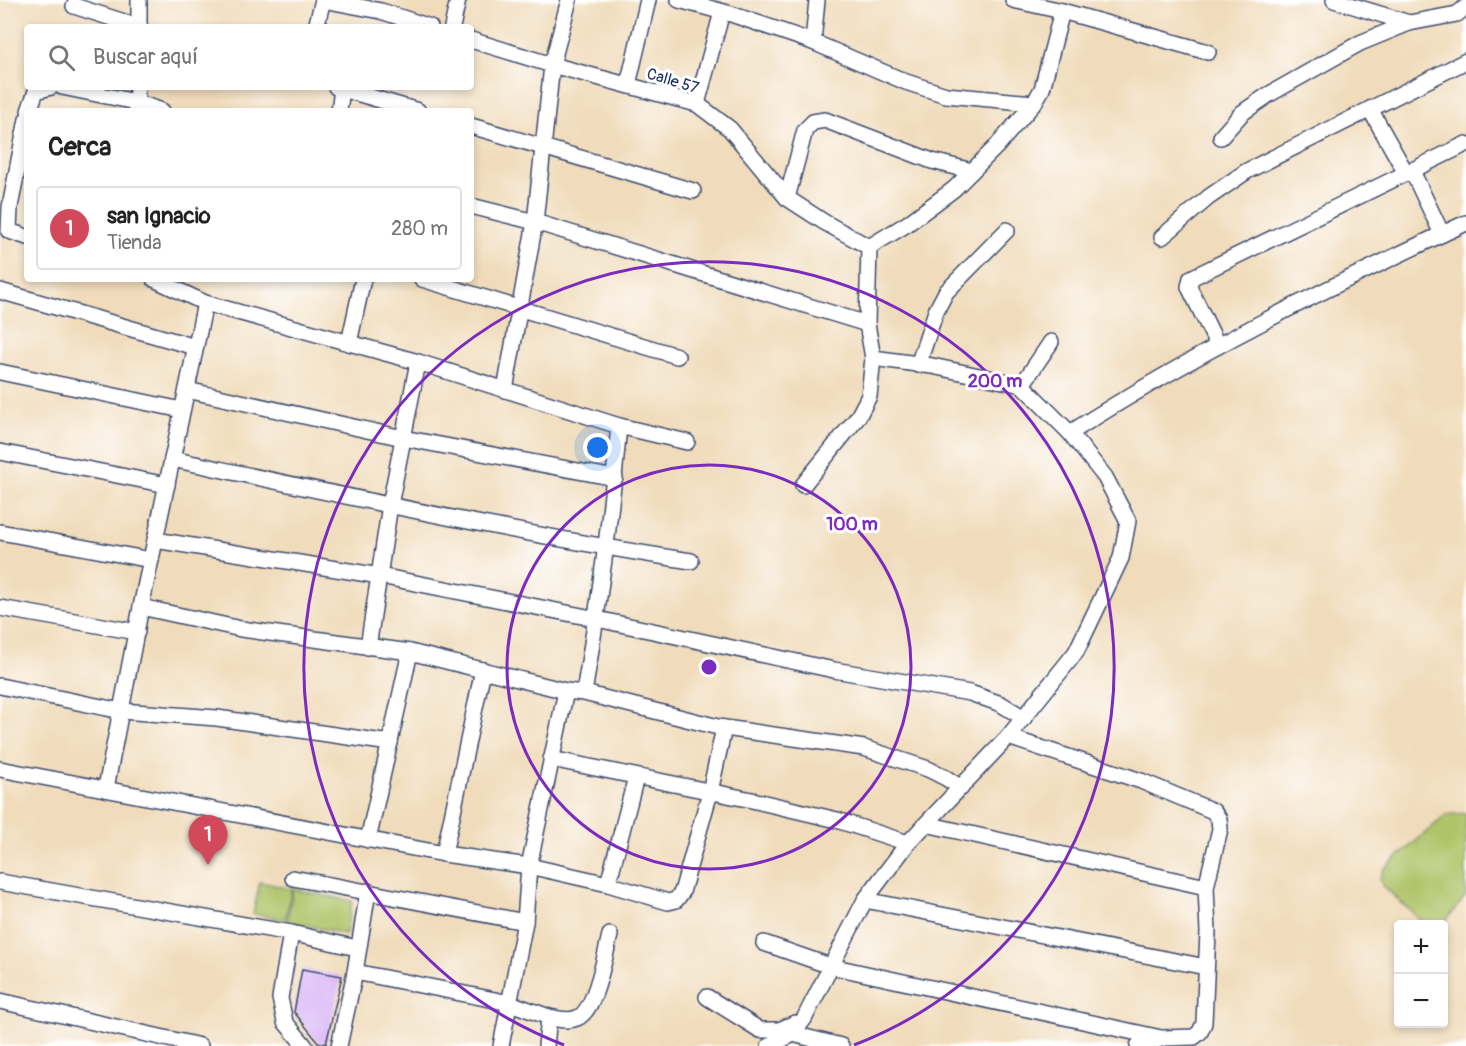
<!DOCTYPE html>
<html lang="es">
<head>
<meta charset="utf-8">
<style>
	:root { --surface:#fff; --page:#f2f2f2; --text:#222; --muted:#767676; --line:#e0e0e0; --accent:#d1495b }
	body { margin:0; font-family:Pangolin,sans-serif; background:var(--page); color:var(--text) }
	.controls { position:absolute; right:18px; bottom:18px; display:grid; overflow:hidden; border-radius:6px; box-shadow:0 3px 9px #0003 }
	.controls button { width:54px; height:54px; display:grid; place-items:center; padding:0; border:0; border-bottom:2px solid var(--line); background:var(--surface); color:var(--text); font:30px sans-serif }
	.you { position:absolute; left:598px; top:448px; width:21px; height:21px; margin:-15px; border:4px solid #fff; border-radius:50%; background:#1a73e8; box-shadow:0 0 0 9px #1a73e833 }
	.badge { display:grid; place-items:center; width:39px; height:39px; border-radius:50%; background:var(--accent); color:#fff; font-size:20px; font-weight:700 }
	.pin { position:absolute; translate:-50% -50px; filter:drop-shadow(0 2px 3px #0008) }
	.pin::after { content:''; position:absolute; top:32px; width:21px; height:18px; background:inherit; clip-path:polygon(0 0,100% 0,50% 100%) }
	.list { margin:0; padding:0; list-style:none }
	h2 { display:flex; justify-content:space-between; align-items:center; height:78px; margin:0; padding:0 24px; font-size:26px }
	h2 small { font-size:20px; font-weight:400; color:var(--muted) }
	.list li { display:grid; grid-template-columns:39px 1fr auto; gap:18px; align-items:center; box-sizing:border-box; height:84px; margin:0 12px 12px; padding:0 12px; border:2px solid var(--line); border-radius:6px }
	.list b { display:block; font-size:22px; white-space:nowrap }
	.list p { margin:0; font-size:20px; white-space:nowrap; color:var(--muted) }
	.list em { font-size:20px; font-style:normal; color:var(--muted) }
	.icon { flex:none; width:33px; height:33px; fill:none; stroke:currentColor; stroke-width:2; stroke-linecap:round; stroke-linejoin:round }
	.map { position:relative; flex:none; width:1466px; height:1046px; overflow:hidden }
	.search { position:absolute; background:var(--surface); box-shadow:0 3px 9px #0003; left:24px; top:24px; width:450px; height:66px; display:flex; align-items:center; gap:15px; box-sizing:border-box; padding:0 21px; border-radius:6px; color:var(--muted); font-size:22px }
	.panel { position:absolute; background:var(--surface); box-shadow:0 3px 9px #0003; left:24px; top:108px; width:450px; height:174px; border-radius:6px }
	.map>svg:first-child { display:block }
	.green { fill:#afc469; stroke:#657a64; stroke-width:1.5 }
	.building { fill:#d5aef5 }
	.lines { fill:none; stroke-linecap:round; stroke-linejoin:round }
	.minor-casing { stroke:#3b496c; stroke-width:18 }
	.minor { stroke:#fff; stroke-width:15 }
	.ring { fill:none; stroke:#7b2cbf; stroke-width:3 }
	.labels { text-anchor:middle; stroke-width:6; stroke-linejoin:round; paint-order:stroke }
	.street-label { font-size:16px; fill:#1b2f5e; stroke:#fff }
	.centre { fill:#7b2cbf; stroke:#fff; stroke-width:3 }
	.ring-label { font-size:18px; text-anchor:middle; font-weight:bold; fill:#7b2cbf; stroke:#fff; stroke-width:6; stroke-linejoin:round; paint-order:stroke }
</style>
</head>
<body>
<div class="map">
<svg width="1466" height="1046" viewBox="0 0 1466 1046">
	<rect width="100%" height="100%" fill="#fff"/>
	<filter id="ink" filterUnits="userSpaceOnUse"><feTurbulence type="fractalNoise" baseFrequency=".0167" numOctaves="2"/><feDisplacementMap in="SourceGraphic" scale="12" xChannelSelector="R" yChannelSelector="G"/><feConvolveMatrix kernelMatrix="1 2 1 2 8 2 1 2 1" color-interpolation-filters="sRGB"/></filter>
	<filter id="wash" filterUnits="userSpaceOnUse"><feTurbulence type="fractalNoise" baseFrequency=".008" numOctaves="4" result="noise"/><feDisplacementMap in="SourceGraphic" scale="24" xChannelSelector="R" yChannelSelector="G"/><feGaussianBlur stdDeviation="1.35" result="paint"/><feColorMatrix in="noise" values="0 0 0 0 0 0 0 0 0 0 0 0 0 0 0 0 0 1.4 0 .05"/><feComposite in="paint" operator="in"/></filter>
	<g filter="url(#wash)">
		<rect width="100%" height="100%" fill="#f0dbba"/>
		<g class="green">
			<path d="M1466,813V896L1443,924H1425L1382,885L1380,879L1384,869L1446,815Z"/>
			<path d="M260,882L292,889L285,920L253,914Z"/>
			<path d="M293,889L352,901L346,934L287,921Z"/>
		</g>
		<g id="blocks">
			<path class="building" d="M302,969L342,976L326,1044L318,1042L294,1012Z"/>
		</g>
	</g>
	<g filter="url(#ink)">
		<use href="#blocks" fill-opacity="0" stroke="#3b496c" stroke-width="1.5"/>
		<g class="lines">
			<g class="minor-casing">
				<g id="minor">
					<path d="M323,0L381,11L430,27"/>
					<path d="M679,0L731,14L813,42L817,0"/>
					<path d="M1013,0L1062,11L1208,52"/>
					<path d="M1334,0L1409,23"/>
					<path d="M74,6L140,27"/>
					<path d="M139,27V0"/>
					<path d="M316,27L323,0"/>
					<path d="M452,27L458,0"/>
					<path d="M471,40L552,65L697,104L730,129L787,198L824,222L869,247L867,324L873,358L932,366L1022,385L1070,433L1105,477L1128,521L1121,558L1076,652L1008,737L908,843L865,900L804,1019L793,1034L769,1046"/>
					<path d="M813,42L906,82L946,95L1034,103"/>
					<path d="M628,85L648,0"/>
					<path d="M62,87L136,102L162,111"/>
					<path d="M336,87L418,111"/>
					<path d="M697,104L722,12"/>
					<path d="M1370,109L1406,173"/>
					<path d="M29,111L36,91L51,87"/>
					<path d="M136,111L137,87"/>
					<path d="M339,111L342,89"/>
					<path d="M27,119L10,207L9,231L27,237"/>
					<path d="M471,126L693,191"/>
					<path d="M1221,137L1242,113L1268,95L1360,43L1409,23L1457,14L1466,7"/>
					<path d="M1412,171L1442,234"/>
					<path d="M787,198L805,130L813,122L825,120L932,161L972,171"/>
					<path d="M471,206L535,222L867,324"/>
					<path d="M1162,237L1209,197L1247,171L1466,61"/>
					<path d="M869,247L907,224L954,189L996,147L1034,103L1042,89L1062,11"/>
					<path d="M154,279L205,303L418,362L619,426C611,515 599,604 584,693"/>
					<path d="M422,279L677,356"/>
					<path d="M0,291L195,347"/>
					<path d="M349,343L363,279"/>
					<path d="M1218,346L1189,287L1191,278L1466,144"/>
					<path d="M918,365L936,311L946,292L1007,230"/>
					<path d="M0,372L182,410"/>
					<path d="M1022,385L1051,342"/>
					<path d="M187,390L403,438L615,478"/>
					<path d="M505,390L535,222L552,65L569,0"/>
					<path d="M619,426L687,442"/>
					<path d="M1070,433C1196,352 1330,286 1466,223"/>
					<path d="M0,452L167,485"/>
					<path d="M172,459C345,496 517,534 691,561"/>
					<path d="M803,485L858,417L869,396L873,358"/>
					<path d="M0,532L151,560"/>
					<path d="M155,540L380,576L597,619L834,670L970,693L1001,704L1024,718"/>
					<path d="M141,607L241,629L410,652L566,691L584,693L718,727L864,748L928,769L946,778L961,788"/>
					<path d="M0,608L137,632"/>
					<path d="M368,647L390,505L418,362"/>
					<path d="M0,686L121,711L217,718L390,743"/>
					<path d="M1008,737L1141,781L1213,811L1219,819L1220,829L1206,887L1208,932L1204,1023L1200,1032L1194,1037L1164,1038L1138,1046"/>
					<path d="M551,759L752,800L837,820L908,843"/>
					<path d="M0,769L444,854L529,866L608,884L668,902L676,900L682,892L710,792L724,728"/>
					<path d="M106,788L141,607L205,303"/>
					<path d="M926,824L1206,887"/>
					<path d="M368,840L410,652"/>
					<path d="M444,854L483,670"/>
					<path d="M293,878L525,922"/>
					<path d="M0,882L291,933L357,948"/>
					<path d="M608,884L636,777"/>
					<path d="M865,900L1206,967"/>
					<path d="M291,933L280,998L285,1022L305,1046"/>
					<path d="M764,943L830,966L1161,1038"/>
					<path d="M355,972L510,1003L549,1017L546,1046"/>
					<path d="M707,997L760,1030H779L795,1023"/>
					<path d="M0,1001L200,1046"/>
					<path d="M549,1017C558,1019 568,1022 577,1018C596,1011 605,954 610,935"/>
					<path d="M793,1034L841,1046"/>
					<path d="M339,1046L355,972L368,891"/>
					<path d="M501,1046L525,922L529,866L566,691"/>
				</g>
			</g>
			<use href="#minor" class="minor"/>
		</g>
	</g>
	<g class="ring">
		<circle cx="709" cy="667" r="202"/>
		<path d="M564 1045A405 405 0 1 1 854 1045"/>
	</g>
	<g class="labels">
		<g class="street-label">
			<text transform="translate(673 80) rotate(17)" y="6">Calle 57</text>
		</g>
	</g>
	<circle cx="709" cy="667" r="9" class="centre"/>
	<g class="ring-label">
		<text x="995" y="387">200 m</text>
		<text x="852" y="530">100 m</text>
	</g>
</svg>
<div class="controls">
<button>+</button>
<button>−</button>
</div>
<div class="you"></div>
<div class="pin badge" style="left:208px;top:865px">1</div>
<div class="search"><svg class="icon" aria-label="search" viewBox="0 0 24 24"><circle cx="10" cy="10" r="6"/><path d="M15 15l6 6"/></svg>Buscar aquí</div>
<section class="panel">
<h2>Cerca<small></small></h2>
<ul class="list">
<li><span class="badge">1</span><div><b>san Ignacio</b><p>Tienda</p></div><em>280 m</em></li>
</ul>
</section>
</div>
</body>
</html>
